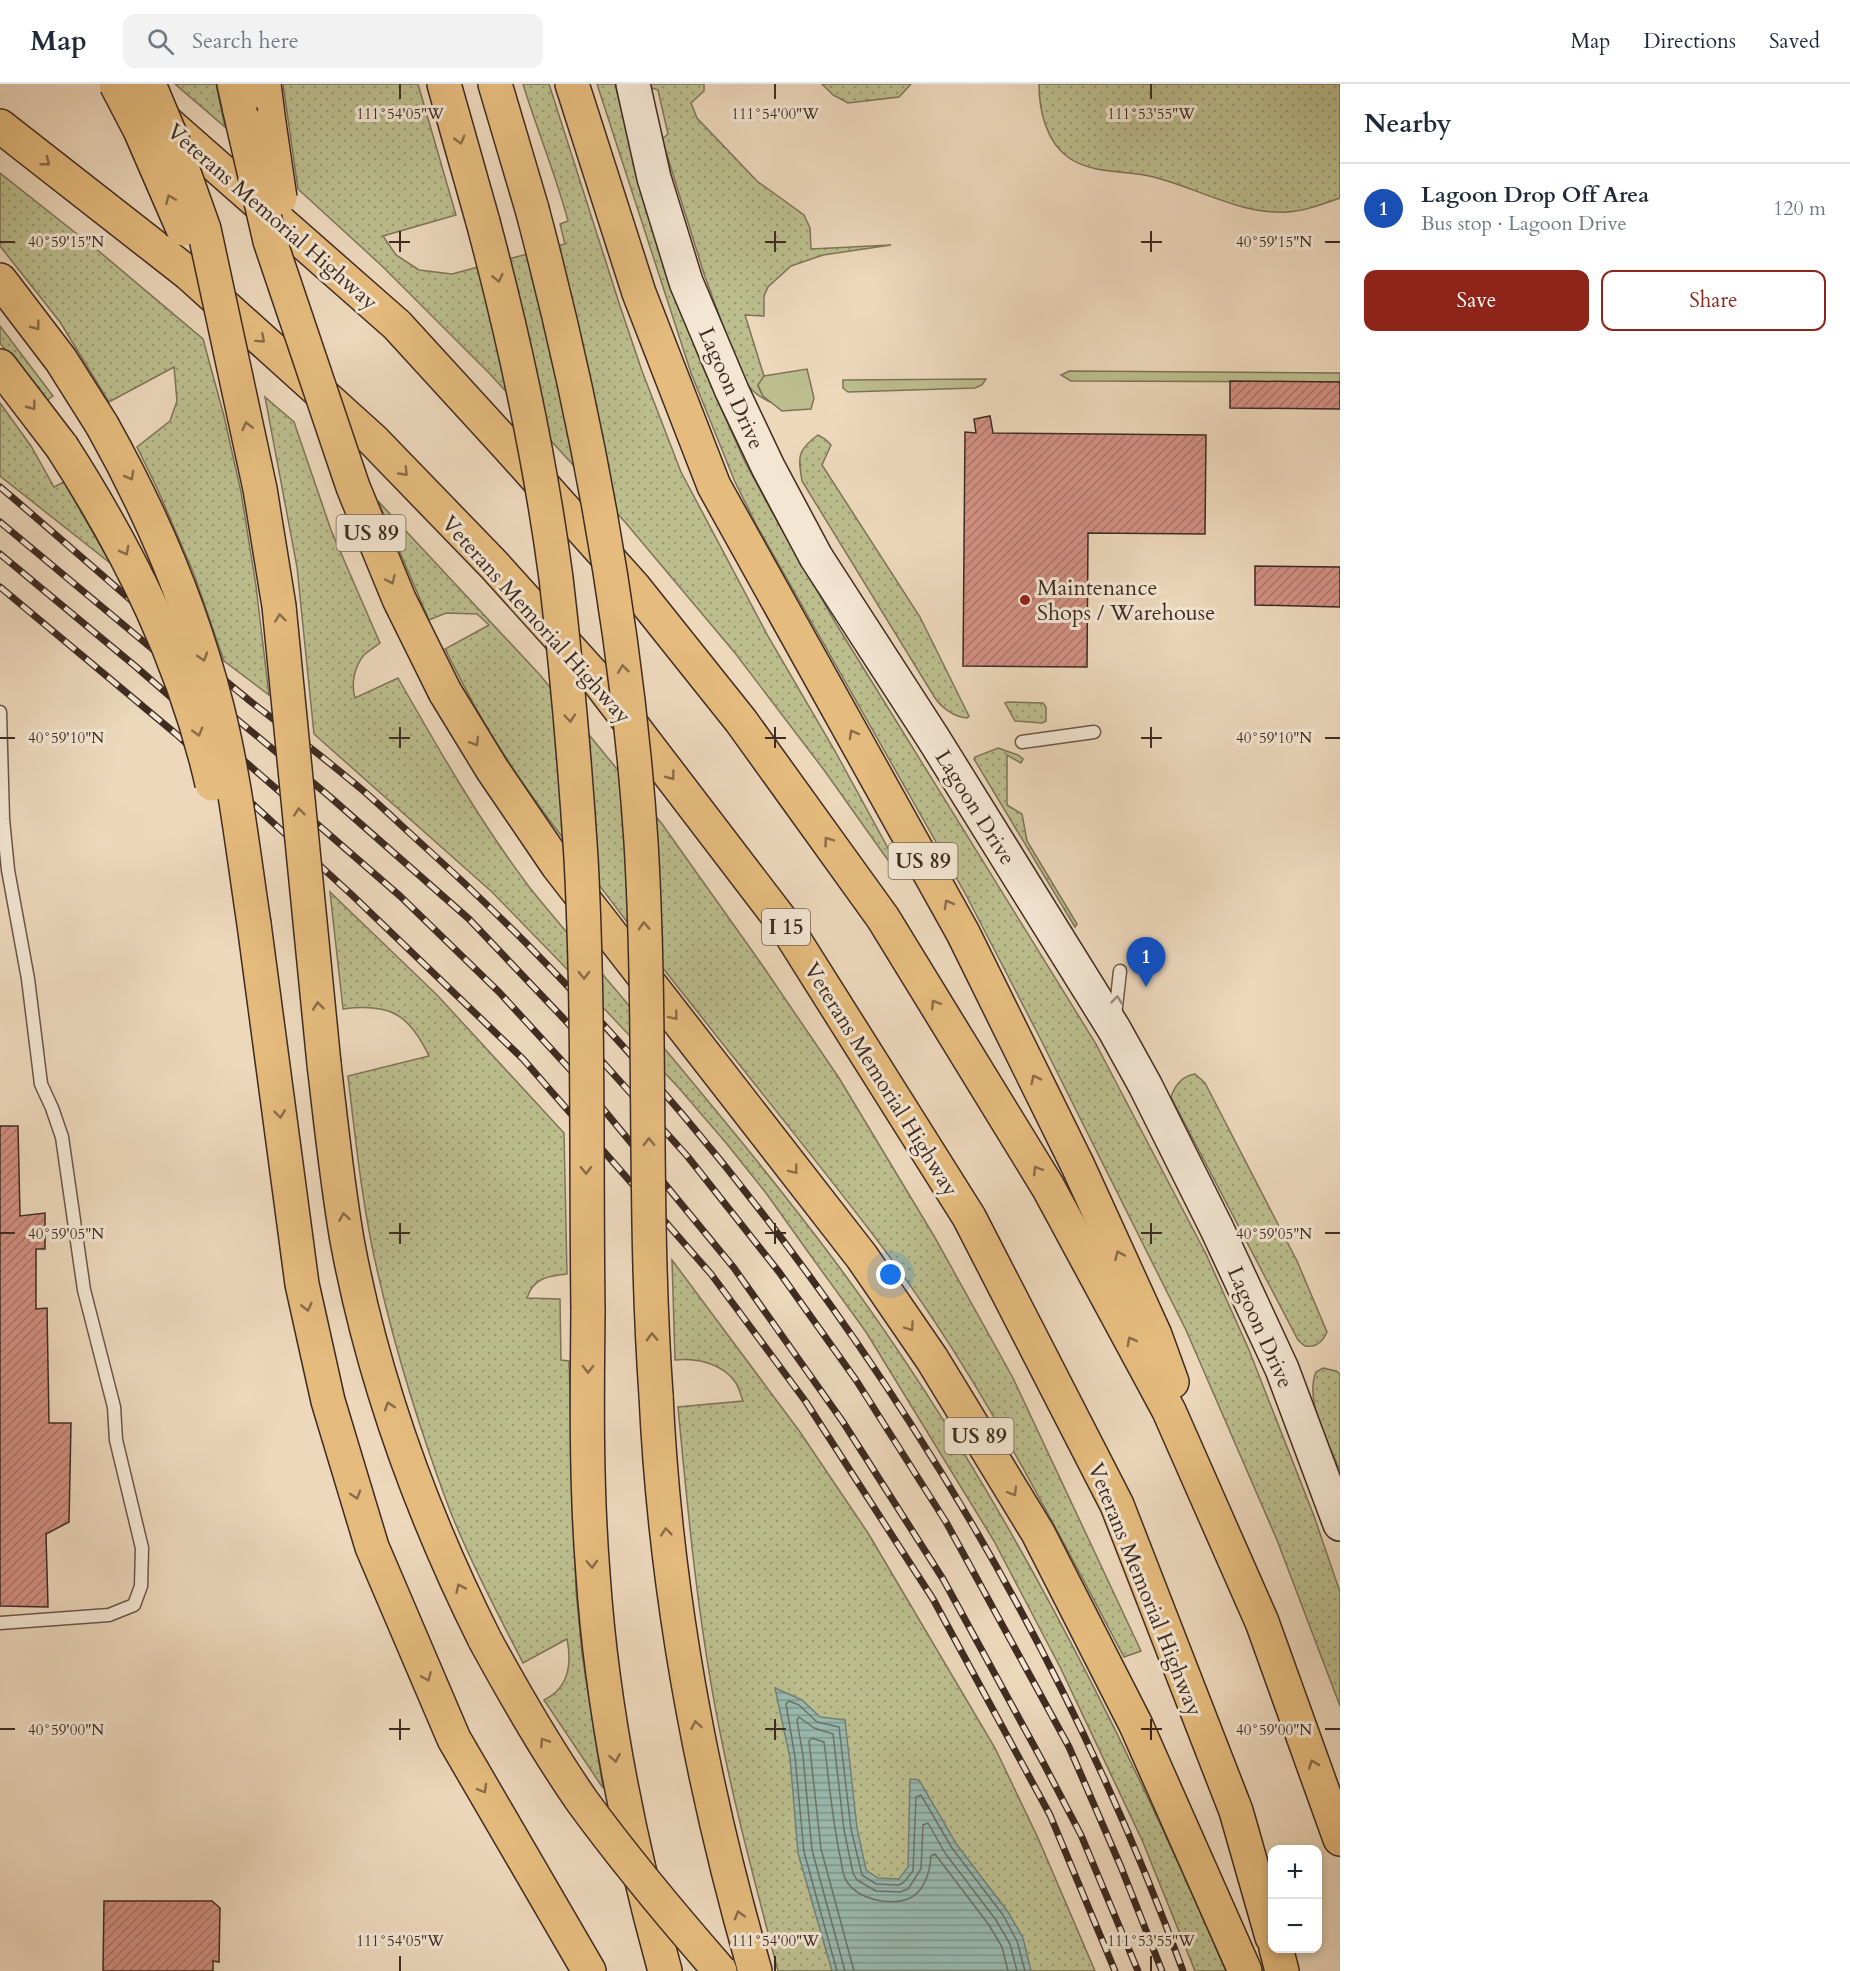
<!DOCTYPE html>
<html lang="en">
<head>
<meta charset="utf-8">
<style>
	:root { --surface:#fff; --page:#f2f2f3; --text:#1f2937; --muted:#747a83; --line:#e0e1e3; --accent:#8f2418 }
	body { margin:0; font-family:Cardo,serif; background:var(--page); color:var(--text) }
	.controls { position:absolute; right:18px; bottom:18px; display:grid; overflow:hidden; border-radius:12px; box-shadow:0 3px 9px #0003 }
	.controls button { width:54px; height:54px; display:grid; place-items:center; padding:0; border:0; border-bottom:2px solid var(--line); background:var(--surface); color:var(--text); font:30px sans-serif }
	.you { position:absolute; left:891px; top:1191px; width:21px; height:21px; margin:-15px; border:4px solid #fff; border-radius:50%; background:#1a73e8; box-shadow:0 0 0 9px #1a73e833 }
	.badge { display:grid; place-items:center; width:39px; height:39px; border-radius:50%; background:var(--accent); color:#fff; font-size:20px; font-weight:700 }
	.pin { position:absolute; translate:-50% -50px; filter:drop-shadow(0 2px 3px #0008) }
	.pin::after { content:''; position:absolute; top:32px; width:21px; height:18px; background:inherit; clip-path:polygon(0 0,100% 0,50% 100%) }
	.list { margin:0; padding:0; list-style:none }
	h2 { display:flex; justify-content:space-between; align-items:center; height:78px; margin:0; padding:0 24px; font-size:26px }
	h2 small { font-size:20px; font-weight:400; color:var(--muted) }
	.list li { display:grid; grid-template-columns:39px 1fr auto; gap:18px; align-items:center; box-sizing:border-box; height:90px; padding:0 24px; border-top:2px solid var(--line) }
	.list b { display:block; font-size:22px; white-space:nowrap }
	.list p { margin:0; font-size:20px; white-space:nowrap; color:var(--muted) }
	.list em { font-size:20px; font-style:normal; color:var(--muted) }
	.actions { display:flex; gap:12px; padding:18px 24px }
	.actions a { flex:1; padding:14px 0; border:2px solid var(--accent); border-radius:12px; text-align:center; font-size:21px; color:var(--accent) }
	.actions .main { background:var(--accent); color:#fff }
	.icon { flex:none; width:33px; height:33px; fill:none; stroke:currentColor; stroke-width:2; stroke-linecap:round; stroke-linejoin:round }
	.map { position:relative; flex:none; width:1340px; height:1887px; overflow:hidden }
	header { display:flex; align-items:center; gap:36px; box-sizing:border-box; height:84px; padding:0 30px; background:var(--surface); border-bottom:2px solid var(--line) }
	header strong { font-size:28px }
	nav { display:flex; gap:33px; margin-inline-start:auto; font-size:21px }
	.search { width:420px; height:54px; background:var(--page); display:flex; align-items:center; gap:15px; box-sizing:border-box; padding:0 21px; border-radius:12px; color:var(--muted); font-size:22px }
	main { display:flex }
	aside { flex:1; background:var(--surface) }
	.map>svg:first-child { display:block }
	.grass { fill:url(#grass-dots); stroke:#7e7458; stroke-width:1.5 }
	.green { fill:#bcbe8e; stroke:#7e7458; stroke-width:1.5 }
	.water { fill:url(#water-rules); stroke:#758177; stroke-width:1.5 }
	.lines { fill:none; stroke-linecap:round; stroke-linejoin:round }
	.shore { stroke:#6c7268; stroke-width:1.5 }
	.building { fill:url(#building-hatch); stroke:#3f2b21; stroke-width:1.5 }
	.lane-casing { stroke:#6a5648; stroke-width:15 }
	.secondary-casing { stroke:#3f2b21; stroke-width:36 }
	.highway-casing { stroke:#3f2b21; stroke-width:36 }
	.lane { stroke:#f3e6d3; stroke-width:12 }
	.secondary { stroke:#f3e6d3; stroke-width:33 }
	.highway { stroke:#e6bc7e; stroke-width:33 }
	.rail-casing { stroke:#3f2b21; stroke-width:7 }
	.rail { stroke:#f3e6d3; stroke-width:4.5; stroke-dasharray:14; stroke-linecap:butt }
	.highway-bridge-casing { stroke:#3f2b21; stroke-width:36; stroke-linecap:butt }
	.highway-bridge { stroke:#e6bc7e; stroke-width:33 }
	.oneway { stroke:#8a6c4b }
	.oneway2 { stroke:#99887a }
	.ticks { fill:none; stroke:#3f2b21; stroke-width:2 }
	.poi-dot { fill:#8f2418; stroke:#f3e6d3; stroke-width:2 }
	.labels { text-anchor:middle; stroke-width:6; stroke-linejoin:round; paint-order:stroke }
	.shield { fill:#f3e6d3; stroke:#756356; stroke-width:1.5 }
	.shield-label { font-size:21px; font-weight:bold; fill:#3f2b21 }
	.street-label { font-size:22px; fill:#3f2b21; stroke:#f3e6d3 }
	.poi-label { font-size:22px; fill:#3f2b21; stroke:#f3e6d3; text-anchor:start }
	.ticks-label { font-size:15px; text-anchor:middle; fill:#3f2b21; stroke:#f3e6d3; stroke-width:6; stroke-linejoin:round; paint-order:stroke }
</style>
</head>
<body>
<header>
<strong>Map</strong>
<div class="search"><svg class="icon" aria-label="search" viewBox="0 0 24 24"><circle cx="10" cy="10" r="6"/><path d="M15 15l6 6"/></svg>Search here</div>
<nav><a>Map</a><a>Directions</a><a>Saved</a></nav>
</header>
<main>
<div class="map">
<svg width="1340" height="1887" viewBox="0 0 1340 1887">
	<defs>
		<pattern id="grass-dots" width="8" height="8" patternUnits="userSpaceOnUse" patternTransform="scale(1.5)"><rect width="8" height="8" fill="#bcbe8e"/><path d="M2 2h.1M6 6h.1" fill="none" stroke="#9a9b74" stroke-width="1.8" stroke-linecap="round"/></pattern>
		<pattern id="water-rules" width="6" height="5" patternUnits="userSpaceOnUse" patternTransform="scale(1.5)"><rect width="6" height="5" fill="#99bab0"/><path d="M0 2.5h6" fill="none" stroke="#7e978f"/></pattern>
		<pattern id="building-hatch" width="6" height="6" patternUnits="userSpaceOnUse" patternTransform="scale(1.5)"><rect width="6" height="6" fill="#d29083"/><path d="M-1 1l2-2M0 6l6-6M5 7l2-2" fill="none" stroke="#ac766b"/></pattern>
	</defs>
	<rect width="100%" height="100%" fill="#edd8bc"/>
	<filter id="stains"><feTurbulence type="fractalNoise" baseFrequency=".00333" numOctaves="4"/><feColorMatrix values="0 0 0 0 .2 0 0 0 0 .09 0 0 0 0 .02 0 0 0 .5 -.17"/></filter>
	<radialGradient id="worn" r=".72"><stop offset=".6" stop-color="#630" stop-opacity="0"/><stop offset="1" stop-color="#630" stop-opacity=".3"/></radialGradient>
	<g class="grass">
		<path d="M175,0H216L225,43Z"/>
		<path d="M283,0H418L456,131L383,152L396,171L419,186L452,190L565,160L560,140L568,137C556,91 537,46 523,0H549L620,222L642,287L681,388L769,554L835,667L901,788L897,789L824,686L735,569L625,438L490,290L382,182L298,105Z"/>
		<path d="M597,0H615L641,104L665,185L701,279L745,378L773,430L838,543L1096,960L1206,1170L1249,1266L1314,1432L1340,1508V1622L1277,1456L1186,1246L1040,954L966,811L757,442L735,398L691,289Z"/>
		<path d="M649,0H704V7L691,19L697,34L757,97L804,131L810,144L811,165L891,161L823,171L791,182L768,203L764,212V232L745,231L764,292L758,302L763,312L770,318C755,311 747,303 740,288L704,190L662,55L668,50L658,6L649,3Z"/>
		<path d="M822,0H911L899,13L848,19L833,11Z"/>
		<path d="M1039,0H1340V114C1323,120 1305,127 1287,128C1239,131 1195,102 1149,92C1123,86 1093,90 1069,74C1046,58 1039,26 1039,0Z"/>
		<path d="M0,89L101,169L203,255L224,332L241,408L256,502L269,611L224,577L194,490L157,404L137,363L170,337L177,317L174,283L109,318L60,238L0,162Z"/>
		<path d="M0,242L53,312L44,318L0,259Z"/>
		<path d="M265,313L294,338L331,446L380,559C375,563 368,567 364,571C354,583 351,600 355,614L398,594C439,666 480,738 530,804C562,844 597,883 630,923C699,1006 769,1089 834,1176C994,1391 1120,1641 1226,1887H1195L1142,1756L1060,1583L994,1457L866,1248L811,1172L766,1109L727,1060L678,1003L563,881L492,808L314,650L297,483Z"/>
		<path d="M0,319L31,362L54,403L64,398L110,479L0,392Z"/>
		<path d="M818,351L825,355L831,361L822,381L920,533L969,632L967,634C954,633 942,624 935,614L802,397C798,373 797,366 818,351Z"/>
		<path d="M378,417L540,591L662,740L760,878L839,994L934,1152L1013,1294L1141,1567L1124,1573C1047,1427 972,1279 871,1148C789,1041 703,937 621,830C582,778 540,727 505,672C482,638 464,602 445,565L489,541L477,530L446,529L429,536Z"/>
		<path d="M1008,618L1043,619L1046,623V637L1042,639L1015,637L1005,619Z"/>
		<path d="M998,664L1018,671L1023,675L1021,679L1007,671V721L1022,730L1027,757L1077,840L1075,843L974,675L975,673Z"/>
		<path d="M330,808L437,911L564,1049L567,1190C548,1192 533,1194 527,1214L560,1215L561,1276L569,1277L576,1507L582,1570L603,1704L544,1616C569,1604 572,1580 567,1555L523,1579C497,1528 470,1477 449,1424C421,1349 397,1272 379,1194C363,1128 356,1060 348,992L429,972C409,930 390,919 343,925Z"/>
		<path d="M1195,990L1205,999L1297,1177L1327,1248C1323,1257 1316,1264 1305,1262L1298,1256L1171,1013C1175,1001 1182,992 1195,990Z"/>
		<path d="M672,1176L800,1348L868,1449L995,1664L1038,1754L1095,1887H778C757,1806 735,1726 719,1643C698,1537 688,1430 678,1323L743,1317C741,1312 739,1304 736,1299C723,1279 696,1274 675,1276Z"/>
		<path d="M1323,1284L1336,1287L1340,1290V1387C1329,1359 1304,1317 1316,1288Z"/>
	</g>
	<g class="green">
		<path d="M807,285L814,314L811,325L782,327L763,312L758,301L764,292Z"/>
		<path d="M1069,287L1340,289V298L1071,297L1061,291Z"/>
		<path d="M986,295L982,301L975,304L848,308L843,304V296Z"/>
	</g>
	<path class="water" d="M775,1604L802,1616L820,1633L845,1636L857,1744L866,1786L878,1794L899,1795L908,1783L910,1695L919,1696L957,1761L1008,1828L1023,1854L1031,1887H832L798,1769L790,1674Z"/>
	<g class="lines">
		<g class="shore">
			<path d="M837,1887L804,1768L795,1673L786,1620L789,1617L799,1621L817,1638L839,1643L851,1745L862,1791L876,1800L899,1801L904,1798L913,1787L916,1713L921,1711L952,1764L1003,1831L1017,1857L1025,1887"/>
			<path d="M845,1887L812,1766L803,1672L797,1636L799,1633L814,1644L833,1650L844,1746L853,1789L857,1796L876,1807L900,1808L908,1805L921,1785L923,1741L928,1739L945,1769L996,1836L1010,1860L1017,1887"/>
			<path d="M854,1887L821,1765L809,1657L812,1654L824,1658C829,1696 832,1734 840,1772C842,1780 842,1791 847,1798C858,1815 887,1821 905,1816C924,1811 930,1788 931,1772L935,1770L989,1841L1002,1863L1008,1887"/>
		</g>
	</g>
	<g class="building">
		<path d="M1230,297L1340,298V325L1230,324Z"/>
		<path d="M990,332L993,349L1206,351L1205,450L1088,449L1087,583L963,582L965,348L976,349L974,335Z"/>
		<path d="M1255,482L1340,483V523L1255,521Z"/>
		<path d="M0,1042H18L20,1132L45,1129V1165H36V1225L47,1224L49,1339H71L69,1438L46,1450L48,1523L0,1522Z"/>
		<path d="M104,1817H212L220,1824L219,1878L213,1877V1887H103Z"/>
	</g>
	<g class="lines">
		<g class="lane-casing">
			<g id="lane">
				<path d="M0,628L3,735L8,786L28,895L41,1000L52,1024L62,1053L84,1206L114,1323L116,1356L142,1464L141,1502L134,1521L109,1531L0,1539"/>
				<path d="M1022,658L1094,648"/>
				<path d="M1115,932L1120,887"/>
			</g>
		</g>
		<g class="secondary-casing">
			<path id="secondary" d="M633,0L654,94L686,198L732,307L768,383L816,473L933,654L1114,945L1145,1001L1217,1145L1282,1285L1340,1440"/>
		</g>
		<g class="highway-casing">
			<g id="highway">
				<path d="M234,0L240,27"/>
				<path d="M264,0L269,39"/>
				<path d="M444,0L483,138"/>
				<path d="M495,0L532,125"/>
				<path d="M572,0L639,209L714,402L963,849L1078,1082L1155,1251L1172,1298"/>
				<path d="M156,29L397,241L505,359L634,503L741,637L883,834L1048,1103L1169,1327L1262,1538L1340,1755"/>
				<path d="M0,42L188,189L373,356L494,481L596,594L787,844L969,1133L1117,1421L1236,1727L1272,1853"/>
				<path d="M0,196L61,276L102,341"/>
				<path d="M0,282L62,363"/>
				<path d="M445,608L492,685L558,782L862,1173L932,1275L1038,1449L1136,1641L1245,1887"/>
				<path d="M254,840L302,1200L328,1317L372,1463L454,1655L589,1887"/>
				<path d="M324,980C331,1039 337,1098 347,1156C373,1296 422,1430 485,1556"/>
				<path d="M588,1227C587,1314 586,1402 593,1490C602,1625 629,1757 665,1887"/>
				<path d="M656,1311C665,1506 701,1699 755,1887"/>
				<path d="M1276,1864L1282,1887"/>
			</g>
		</g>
		<use href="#lane" class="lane"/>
		<use href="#secondary" class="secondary"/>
		<use href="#highway" class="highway"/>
		<g class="rail-casing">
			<g id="rail">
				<path d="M0,403C84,474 165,548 250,617C283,643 317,668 349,695C372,713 392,733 414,753C452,787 490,823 526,859C814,1151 1042,1502 1183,1887"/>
				<path d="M0,438L329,712L469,835L564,935L688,1073L779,1188L856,1296L946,1438L1069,1663L1121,1783L1162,1887"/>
				<path d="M0,470L135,582L400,812L499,908L576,992L734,1184L843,1338L943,1495L1045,1682L1081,1751L1138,1887"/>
				<path d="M0,503L176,650L352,811L523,975L711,1190L806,1318L933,1515L1050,1731L1115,1887"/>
			</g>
		</g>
		<use href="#rail" class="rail"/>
		<g class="highway-bridge-casing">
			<g id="highway-bridge">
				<path d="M116,0L140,46L183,145"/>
				<path d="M149,0L172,55L204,145L260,405L279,522L324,980"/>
				<path d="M240,27L270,157L353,403L399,515L445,608"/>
				<path d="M269,39L280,114"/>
				<path d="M532,125C587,332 627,544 641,758C652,942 643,1127 656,1311"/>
				<path d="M483,138C514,254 540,374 556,494C567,587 575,681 581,774C589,925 586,1076 588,1227"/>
				<path d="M102,341C152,430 192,524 217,623C235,694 243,768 254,840"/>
				<path d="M62,363C130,469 184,577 212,700"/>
				<path d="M485,1556C515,1611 546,1665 582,1717C625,1776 672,1832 720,1887"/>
			</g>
		</g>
		<use href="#highway-bridge" class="highway-bridge"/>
	</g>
	<defs><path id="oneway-chevron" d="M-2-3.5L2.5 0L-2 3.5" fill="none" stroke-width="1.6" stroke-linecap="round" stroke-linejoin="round" transform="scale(1.5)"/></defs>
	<g class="oneway">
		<use href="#oneway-chevron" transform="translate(460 56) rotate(74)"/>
		<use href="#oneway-chevron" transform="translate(46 78) rotate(38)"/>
		<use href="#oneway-chevron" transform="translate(170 115) rotate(-113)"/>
		<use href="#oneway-chevron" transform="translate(498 194) rotate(77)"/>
		<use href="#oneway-chevron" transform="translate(36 242) rotate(53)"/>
		<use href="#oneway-chevron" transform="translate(261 255) rotate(42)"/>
		<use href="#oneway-chevron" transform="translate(32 322) rotate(53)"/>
		<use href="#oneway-chevron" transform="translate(247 342) rotate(-103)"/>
		<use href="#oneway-chevron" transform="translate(404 388) rotate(46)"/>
		<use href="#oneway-chevron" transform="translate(130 392) rotate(62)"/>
		<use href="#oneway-chevron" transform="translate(125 467) rotate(62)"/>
		<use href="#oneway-chevron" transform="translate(391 496) rotate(66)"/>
		<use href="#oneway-chevron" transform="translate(280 534) rotate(-96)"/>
		<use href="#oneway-chevron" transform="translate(203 573) rotate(72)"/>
		<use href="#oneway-chevron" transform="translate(623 585) rotate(-97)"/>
		<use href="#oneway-chevron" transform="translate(570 634) rotate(85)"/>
		<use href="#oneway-chevron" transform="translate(198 648) rotate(74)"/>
		<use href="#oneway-chevron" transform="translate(853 650) rotate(-119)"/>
		<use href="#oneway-chevron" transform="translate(475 658) rotate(59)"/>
		<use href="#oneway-chevron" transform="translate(671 692) rotate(53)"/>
		<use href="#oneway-chevron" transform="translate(299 728) rotate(-96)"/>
		<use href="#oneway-chevron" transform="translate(828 757) rotate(-126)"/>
		<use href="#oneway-chevron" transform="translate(948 820) rotate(-119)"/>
		<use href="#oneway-chevron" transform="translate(644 842) rotate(-93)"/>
		<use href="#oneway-chevron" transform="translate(584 891) rotate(89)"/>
		<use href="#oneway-chevron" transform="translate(935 920) rotate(-122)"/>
		<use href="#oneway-chevron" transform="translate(318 922) rotate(-96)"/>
		<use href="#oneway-chevron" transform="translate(674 932) rotate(52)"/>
		<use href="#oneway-chevron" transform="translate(1035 995) rotate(-116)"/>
		<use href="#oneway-chevron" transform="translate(280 1030) rotate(83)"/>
		<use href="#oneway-chevron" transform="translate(649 1058) rotate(-91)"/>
		<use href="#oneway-chevron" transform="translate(586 1086) rotate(89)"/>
		<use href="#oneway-chevron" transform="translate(794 1086) rotate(52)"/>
		<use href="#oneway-chevron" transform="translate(1037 1086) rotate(-122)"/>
		<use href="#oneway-chevron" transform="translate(344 1133) rotate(-99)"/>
		<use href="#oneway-chevron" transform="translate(1119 1171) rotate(-114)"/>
		<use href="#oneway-chevron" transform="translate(307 1223) rotate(77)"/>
		<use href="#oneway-chevron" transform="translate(910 1243) rotate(55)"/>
		<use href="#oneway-chevron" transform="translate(652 1253) rotate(-92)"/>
		<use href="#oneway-chevron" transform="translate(1131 1257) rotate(-118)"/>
		<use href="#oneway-chevron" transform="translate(588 1285) rotate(90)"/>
		<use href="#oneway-chevron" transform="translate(389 1322) rotate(-108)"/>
		<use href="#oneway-chevron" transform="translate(1013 1408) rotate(59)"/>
		<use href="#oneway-chevron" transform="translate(356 1411) rotate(73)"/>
		<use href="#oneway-chevron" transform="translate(666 1448) rotate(-96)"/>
		<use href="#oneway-chevron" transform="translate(592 1480) rotate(87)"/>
		<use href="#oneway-chevron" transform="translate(460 1504) rotate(-114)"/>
		<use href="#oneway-chevron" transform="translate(427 1593) rotate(67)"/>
		<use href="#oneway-chevron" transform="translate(696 1641) rotate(-100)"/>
		<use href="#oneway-chevron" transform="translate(544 1658) rotate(-123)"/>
		<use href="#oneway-chevron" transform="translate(615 1674) rotate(80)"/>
		<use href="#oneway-chevron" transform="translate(1313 1680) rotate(-110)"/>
		<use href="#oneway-chevron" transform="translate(483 1705) rotate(60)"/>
		<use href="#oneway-chevron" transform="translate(739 1831) rotate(-106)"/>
	</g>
	<use class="oneway2" href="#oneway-chevron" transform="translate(1117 916) rotate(-84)"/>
	<path class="ticks" d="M400,0V15M775,0V15M1151,0V15M400,147V168M775,147V168M1151,147V168M0,158H15M389,158H410M765,158H786M1141,158H1162M1325,158H1340M400,643V664M775,643V664M1151,643V664M0,654H15M389,654H410M765,654H786M1141,654H1162M1325,654H1340M400,1139V1160M775,1139V1160M1151,1139V1160M0,1149H15M389,1149H410M765,1149H786M1141,1149H1162M1325,1149H1340M400,1635V1656M775,1635V1656M1151,1635V1656M0,1645H15M389,1645H410M765,1645H786M1141,1645H1162M1325,1645H1340M400,1872V1887M775,1872V1887M1151,1872V1887"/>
	<circle class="poi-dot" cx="1025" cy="516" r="6"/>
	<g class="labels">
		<g class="shield">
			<rect x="336.5" y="431" width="69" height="36" rx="4.5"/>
			<rect x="888.5" y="759" width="69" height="36" rx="4.5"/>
			<rect x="762" y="825" width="48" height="36" rx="4.5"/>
			<rect x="944.5" y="1334" width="69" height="36" rx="4.5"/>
		</g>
		<g class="shield-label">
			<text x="371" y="456">US 89</text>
			<text x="923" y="784">US 89</text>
			<text x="786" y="850">I 15</text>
			<text x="979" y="1359">US 89</text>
		</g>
		<g class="street-label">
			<text transform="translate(273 132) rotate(41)" y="8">Veterans Memorial Highway</text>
			<text transform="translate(732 304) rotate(66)" y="8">Lagoon Drive</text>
			<text transform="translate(537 535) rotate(48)" y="8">Veterans Memorial Highway</text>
			<text transform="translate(976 723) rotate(58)" y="8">Lagoon Drive</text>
			<text transform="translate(882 995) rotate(58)" y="8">Veterans Memorial Highway</text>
			<text transform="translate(1261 1243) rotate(66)" y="8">Lagoon Drive</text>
			<text transform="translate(1146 1505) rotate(68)" y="8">Veterans Memorial Highway</text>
		</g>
		<g class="poi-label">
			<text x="1037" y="511">Maintenance<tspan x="1037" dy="25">Shops / Warehouse</tspan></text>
		</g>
	</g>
	<g class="ticks-label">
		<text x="400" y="35">111°54'05"W</text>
		<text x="775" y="35">111°54'00"W</text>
		<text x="1151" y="35">111°53'55"W</text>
		<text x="66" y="163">40°59'15"N</text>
		<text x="1274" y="163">40°59'15"N</text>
		<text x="66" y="659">40°59'10"N</text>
		<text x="1274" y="659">40°59'10"N</text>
		<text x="66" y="1155">40°59'05"N</text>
		<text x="1274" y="1155">40°59'05"N</text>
		<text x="66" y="1651">40°59'00"N</text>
		<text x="1274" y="1651">40°59'00"N</text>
		<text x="400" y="1862">111°54'05"W</text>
		<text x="775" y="1862">111°54'00"W</text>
		<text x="1151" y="1862">111°53'55"W</text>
	</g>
	<rect width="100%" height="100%" filter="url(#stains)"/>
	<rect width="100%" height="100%" fill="url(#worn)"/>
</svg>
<div class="controls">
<button>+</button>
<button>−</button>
</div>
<div class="you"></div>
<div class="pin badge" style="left:1146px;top:903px;background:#1a4fb4">1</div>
</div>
<aside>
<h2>Nearby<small></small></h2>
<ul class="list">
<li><span class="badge" style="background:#1a4fb4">1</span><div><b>Lagoon Drop Off Area</b><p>Bus stop · Lagoon Drive</p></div><em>120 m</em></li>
</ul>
<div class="actions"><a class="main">Save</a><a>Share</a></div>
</aside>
</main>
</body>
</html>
